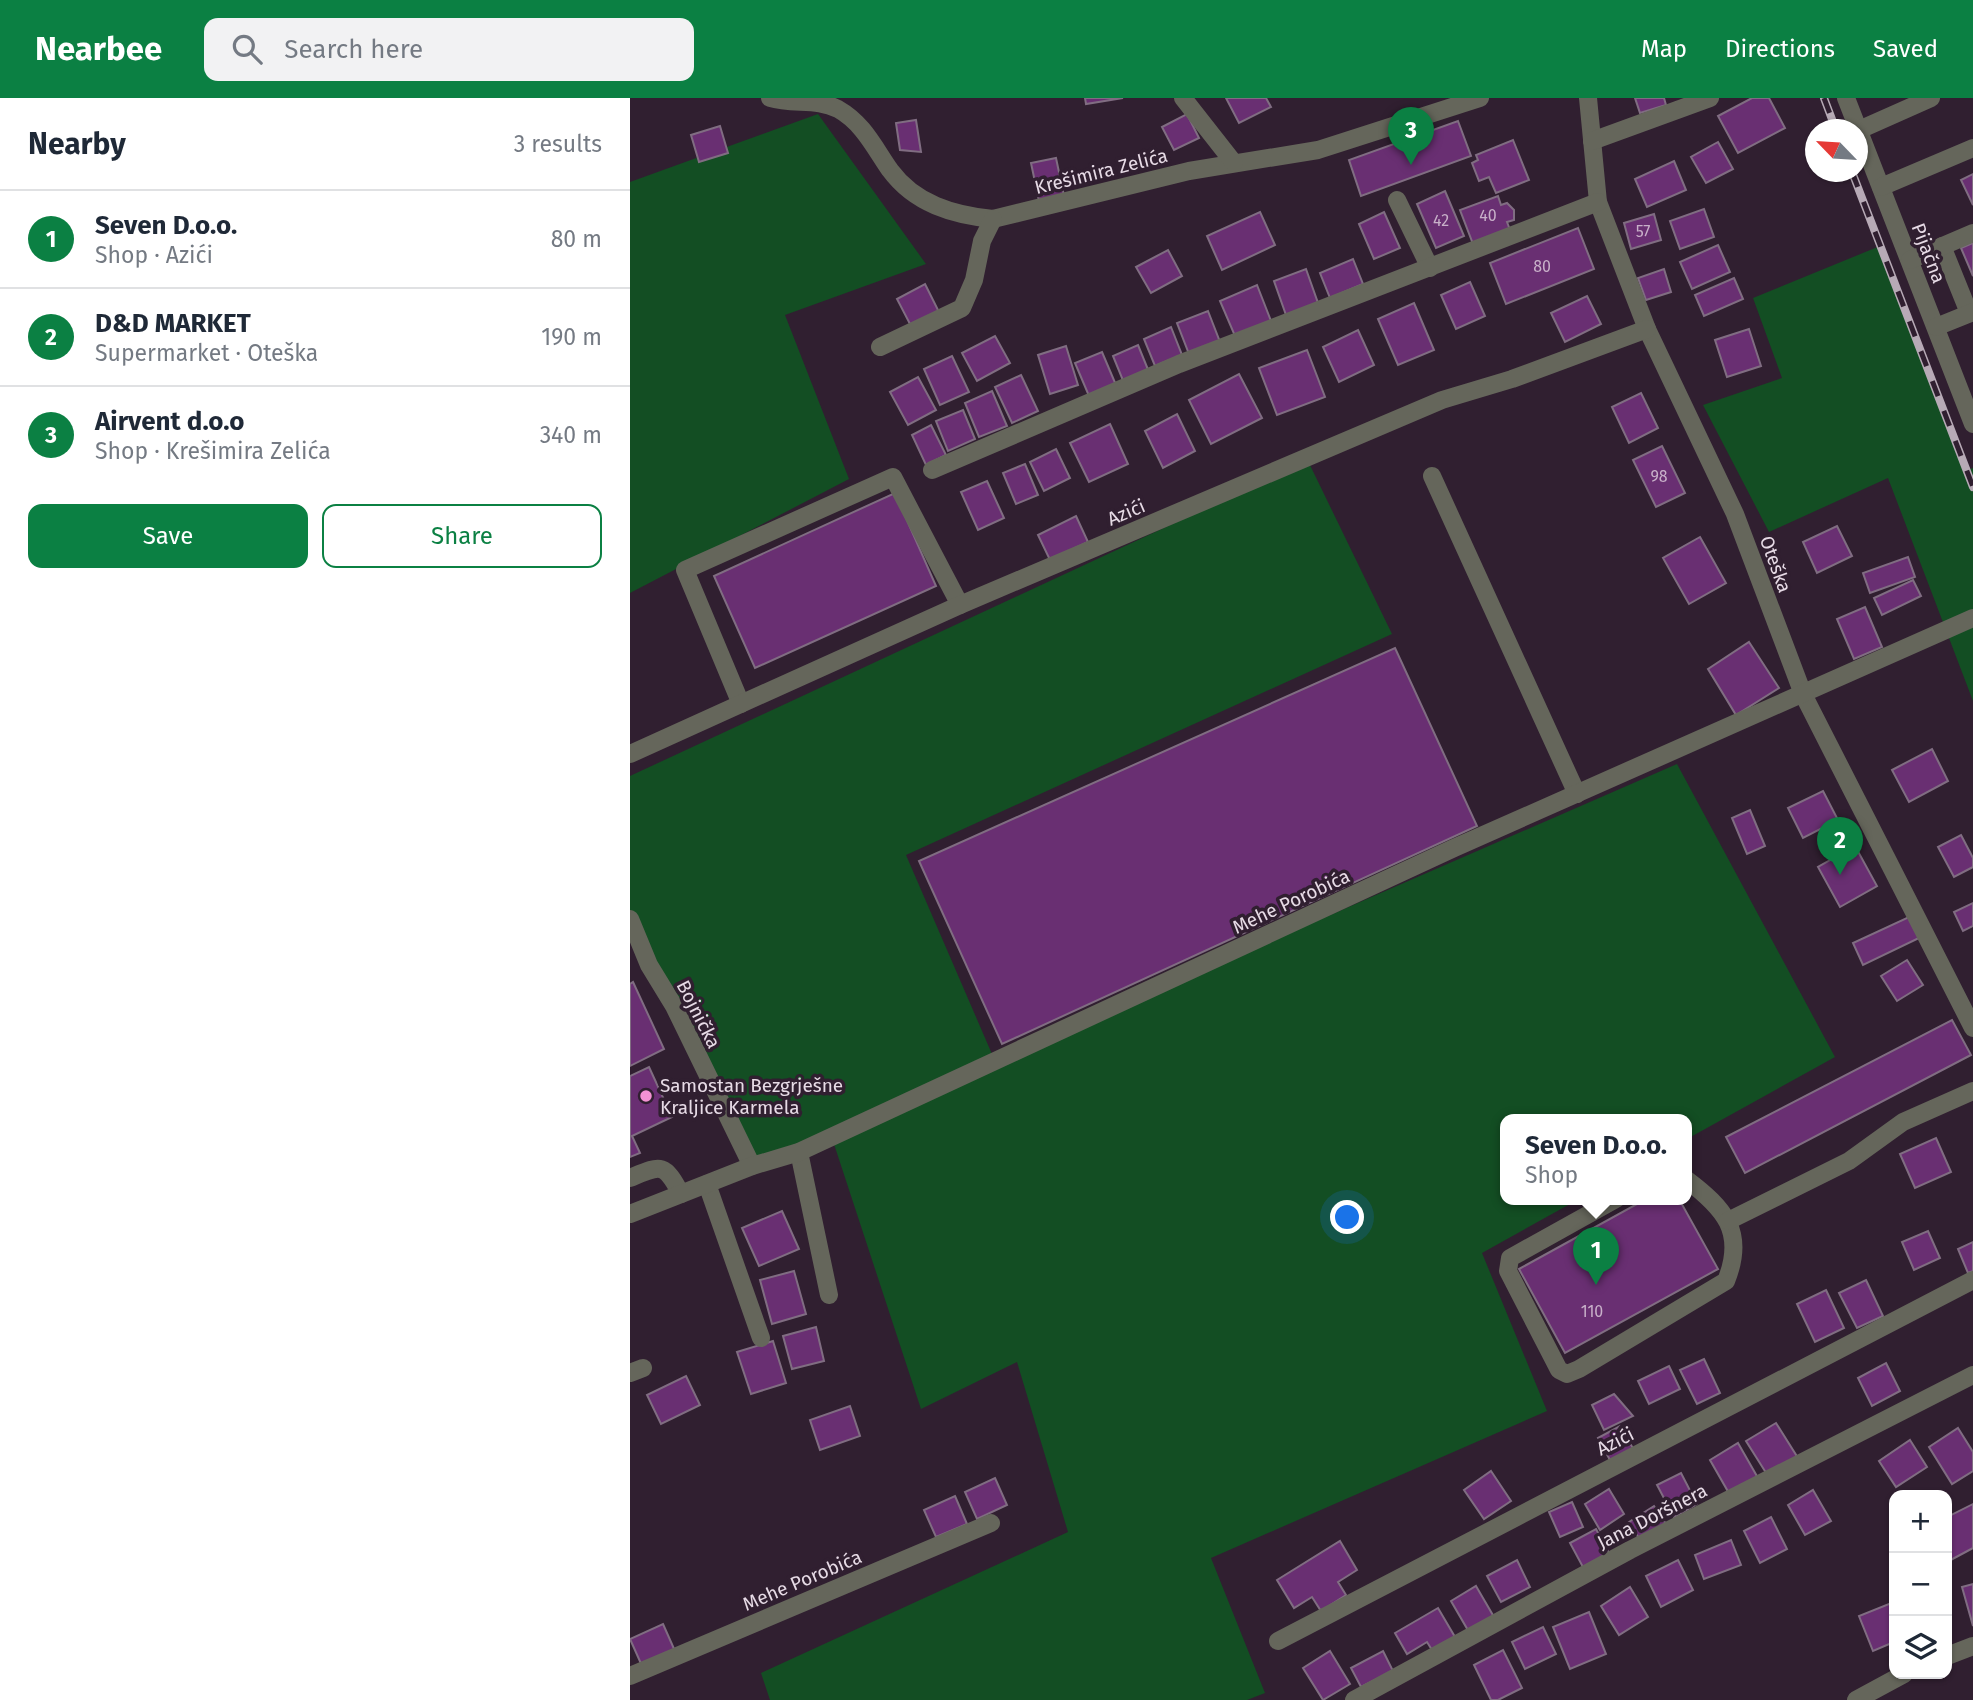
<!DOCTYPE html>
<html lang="en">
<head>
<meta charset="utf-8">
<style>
	:root { --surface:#fff; --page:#f2f2f3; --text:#1f2937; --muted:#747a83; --line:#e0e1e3; --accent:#0b8043 }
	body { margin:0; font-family:"Fira Sans",sans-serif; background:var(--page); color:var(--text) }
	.controls { position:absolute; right:21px; bottom:21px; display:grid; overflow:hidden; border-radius:14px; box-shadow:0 2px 5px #0004 }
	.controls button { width:63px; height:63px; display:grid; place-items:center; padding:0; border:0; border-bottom:2px solid var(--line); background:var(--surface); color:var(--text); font:35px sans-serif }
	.compass { position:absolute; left:1175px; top:21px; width:63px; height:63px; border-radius:50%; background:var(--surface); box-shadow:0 2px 5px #0004; rotate:295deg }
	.you { position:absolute; left:718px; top:1120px; width:24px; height:24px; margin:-18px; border:5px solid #fff; border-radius:50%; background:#1a73e8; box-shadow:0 0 0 10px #1a73e833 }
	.badge { display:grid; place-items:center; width:46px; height:46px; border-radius:50%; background:var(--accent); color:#fff; font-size:23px; font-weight:700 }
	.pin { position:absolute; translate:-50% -58px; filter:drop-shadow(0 2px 4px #0008) }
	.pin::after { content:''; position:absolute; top:37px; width:24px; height:21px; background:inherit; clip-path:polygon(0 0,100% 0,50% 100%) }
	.popup { position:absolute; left:870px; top:1016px; width:192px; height:91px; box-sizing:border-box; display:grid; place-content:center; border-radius:14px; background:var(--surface); filter:drop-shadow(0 2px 5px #0005); font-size:23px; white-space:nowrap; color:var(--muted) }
	.popup b { font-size:26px; color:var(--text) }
	.popup::after { content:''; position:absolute; left:50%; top:100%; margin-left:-14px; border:14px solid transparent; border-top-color:var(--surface) }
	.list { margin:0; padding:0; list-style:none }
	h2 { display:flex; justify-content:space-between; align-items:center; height:91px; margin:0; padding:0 28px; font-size:30px }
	h2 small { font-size:23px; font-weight:400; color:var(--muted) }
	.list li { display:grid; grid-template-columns:46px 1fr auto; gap:21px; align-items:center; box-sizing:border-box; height:98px; padding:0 28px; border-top:2px solid var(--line) }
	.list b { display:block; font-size:26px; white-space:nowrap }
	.list p { margin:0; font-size:23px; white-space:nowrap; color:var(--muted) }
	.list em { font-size:23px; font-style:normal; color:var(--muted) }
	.actions { display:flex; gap:14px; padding:21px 28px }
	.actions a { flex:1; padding:16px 0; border:2px solid var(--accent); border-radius:14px; text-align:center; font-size:24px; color:var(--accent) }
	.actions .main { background:var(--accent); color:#fff }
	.icon { flex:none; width:38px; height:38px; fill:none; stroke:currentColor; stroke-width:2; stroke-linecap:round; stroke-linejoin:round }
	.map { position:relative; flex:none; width:1343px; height:1602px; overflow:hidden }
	header { display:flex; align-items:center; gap:42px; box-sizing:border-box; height:98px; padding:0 35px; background:var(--accent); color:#fff }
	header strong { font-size:33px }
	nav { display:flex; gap:38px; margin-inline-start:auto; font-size:24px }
	.search { width:490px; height:63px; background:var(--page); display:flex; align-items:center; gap:18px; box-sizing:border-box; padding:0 24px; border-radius:14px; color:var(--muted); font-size:26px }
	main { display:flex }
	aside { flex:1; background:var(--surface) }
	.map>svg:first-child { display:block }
	.green { fill:#134e23 }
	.building { fill:#692f72; stroke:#806d82; stroke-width:2 }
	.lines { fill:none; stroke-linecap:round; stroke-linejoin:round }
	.minor { stroke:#65665b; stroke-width:18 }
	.rail-casing { stroke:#b7aab6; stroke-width:8 }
	.rail { stroke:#301f30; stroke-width:5; stroke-dasharray:16; stroke-linecap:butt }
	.poi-dot { fill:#f491d4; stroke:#301f30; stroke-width:2.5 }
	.labels { text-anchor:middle; stroke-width:7; stroke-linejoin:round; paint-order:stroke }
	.number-label { font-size:16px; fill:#c8b0c9 }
	.street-label { font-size:19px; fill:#e7dbe6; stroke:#301f30 }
	.poi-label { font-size:19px; fill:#e7dbe6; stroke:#301f30; text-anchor:start }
</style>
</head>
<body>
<header>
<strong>Nearbee</strong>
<div class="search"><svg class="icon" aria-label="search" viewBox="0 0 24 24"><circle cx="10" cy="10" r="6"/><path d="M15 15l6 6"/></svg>Search here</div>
<nav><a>Map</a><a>Directions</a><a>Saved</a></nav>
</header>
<main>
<aside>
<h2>Nearby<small>3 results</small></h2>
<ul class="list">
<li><span class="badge">1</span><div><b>Seven D.o.o.</b><p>Shop · Azići</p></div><em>80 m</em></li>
<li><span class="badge">2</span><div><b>D&amp;D MARKET</b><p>Supermarket · Oteška</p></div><em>190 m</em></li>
<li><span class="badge">3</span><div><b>Airvent d.o.o</b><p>Shop · Krešimira Zelića</p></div><em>340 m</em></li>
</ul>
<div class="actions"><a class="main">Save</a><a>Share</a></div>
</aside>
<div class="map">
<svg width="1343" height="1602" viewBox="0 0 1343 1602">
	<rect width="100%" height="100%" fill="#301f30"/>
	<g class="green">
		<path d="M188,16L296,166L155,217L219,381L0,495V84Z"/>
		<path d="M1250,148L1337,372L1343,370V603L1258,380L1139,434L1073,307L1152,280L1123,200Z"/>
		<path d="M678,363L762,536L276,757L365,963L1047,666L1205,959L1057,1041V1021H875V1101H949L852,1155L917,1313L581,1460L635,1595L617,1602H140L131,1575L438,1434L387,1264L291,1311L202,1040L117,1071L0,821V678Z"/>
	</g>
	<g class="building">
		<path d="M455,0H493L456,6Z"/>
		<path d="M596,0H636L641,9L609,25Z"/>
		<path d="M1005,0H1034L1036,7L1010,15Z"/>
		<path d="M1122,0H1139L1155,30L1108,55L1088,18Z"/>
		<path d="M557,16L569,40L544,52L532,29Z"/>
		<path d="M286,22L291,54L270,52L266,25Z"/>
		<path d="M828,23L841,58L731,98L719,62Z"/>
		<path d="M90,28L98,55L69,64L61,37Z"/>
		<path d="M883,42L899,82L866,95L859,79L849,83L842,65L848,62L846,57Z"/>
		<path d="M1088,44L1103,71L1076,85L1061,59Z"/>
		<path d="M426,60L434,98L409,103L401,65Z"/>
		<path d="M1044,63L1056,92L1017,109L1005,81Z"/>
		<path d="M1343,76V107L1331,82Z"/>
		<path d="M815,93L834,138L806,150L787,106Z"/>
		<path d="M868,98L871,107L877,105L884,112V122L877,124L880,132L843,146L830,112Z"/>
		<path d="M1074,111L1084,139L1050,151L1040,123Z"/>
		<path d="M630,114L645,147L592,172L577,138Z"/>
		<path d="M754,114L770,150L744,161L729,126Z"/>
		<path d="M1024,116L1031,142L1001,151L994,125Z"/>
		<path d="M948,130L964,171L876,206L860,165Z"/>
		<path d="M1343,145V178L1331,150Z"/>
		<path d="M1088,147L1100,174L1062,191L1050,164Z"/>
		<path d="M538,152L552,178L521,195L506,169Z"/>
		<path d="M723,161L733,186L700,200L690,175Z"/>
		<path d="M676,171L688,205L656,217L644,183Z"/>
		<path d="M1034,171L1041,194L1016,202L1008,180Z"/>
		<path d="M1104,180L1113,201L1074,218L1065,197Z"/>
		<path d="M840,184L855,218L826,231L811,197Z"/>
		<path d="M295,186L309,214L281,228L267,201Z"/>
		<path d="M627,187L641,223L605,238L590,203Z"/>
		<path d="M957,198L971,226L935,244L921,215Z"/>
		<path d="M784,205L804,252L768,267L748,221Z"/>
		<path d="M578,213L590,244L559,256L547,225Z"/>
		<path d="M541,229L552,257L525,268L514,241Z"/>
		<path d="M1119,231L1131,268L1097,279L1085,242Z"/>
		<path d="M728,232L744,267L709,284L693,249Z"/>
		<path d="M365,238L380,265L347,283L332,255Z"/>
		<path d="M508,247L519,274L494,285L483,258Z"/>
		<path d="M436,248L448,287L420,296L408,257Z"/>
		<path d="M677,252L695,299L647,317L629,270Z"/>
		<path d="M472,254L486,287L459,298L445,265Z"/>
		<path d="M322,258L339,294L310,307L294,271Z"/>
		<path d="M609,276L632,320L581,346L559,302Z"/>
		<path d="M391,277L408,313L382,325L365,289Z"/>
		<path d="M288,279L306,312L278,327L260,294Z"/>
		<path d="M362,293L377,328L349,339L335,305Z"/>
		<path d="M1011,295L1028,330L999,345L982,309Z"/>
		<path d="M333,312L345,341L318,353L306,323Z"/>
		<path d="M547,316L565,353L533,370L515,333Z"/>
		<path d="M480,326L498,366L459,384L440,345Z"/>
		<path d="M301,327L316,357L296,367L282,337Z"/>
		<path d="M1032,348L1055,395L1026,409L1003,362Z"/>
		<path d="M426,351L440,380L414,393L400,364Z"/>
		<path d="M395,366L408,397L386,406L373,375Z"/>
		<path d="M357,383L374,420L348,432L331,394Z"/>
		<path d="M265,395L306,488L125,570L84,478Z"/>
		<path d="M446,418L458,444L420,462L408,437Z"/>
		<path d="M1207,428L1222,458L1187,475L1173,444Z"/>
		<path d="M1070,439L1096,485L1059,506L1033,460Z"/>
		<path d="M1278,459L1285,479L1240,495L1233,475Z"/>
		<path d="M1283,482L1291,498L1252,517L1244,500Z"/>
		<path d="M1235,509L1252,549L1224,561L1207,521Z"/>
		<path d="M1119,544L1149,590L1106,617L1078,571Z"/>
		<path d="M765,550L847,728L372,946L289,763Z"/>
		<path d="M1302,651L1318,683L1279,704L1262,672Z"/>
		<path d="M1193,693L1208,722L1173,740L1158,710Z"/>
		<path d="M1120,712L1135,748L1117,756L1102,720Z"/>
		<path d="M1331,737L1343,760V769L1324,779L1308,749Z"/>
		<path d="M1225,748L1247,788L1210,809L1188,769Z"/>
		<path d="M1343,805V828L1333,833L1324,814Z"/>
		<path d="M1279,819L1289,840L1233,867L1223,845Z"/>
		<path d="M1277,862L1293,887L1267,903L1251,878Z"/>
		<path d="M3,884L34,951L0,968V886Z"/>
		<path d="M1322,922L1341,957L1115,1075L1096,1039Z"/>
		<path d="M19,969L42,1019L2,1038L10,1055L0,1059V978Z"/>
		<path d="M1306,1040L1321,1074L1285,1090L1270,1056Z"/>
		<path d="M1016,1101H1049L1088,1171L935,1255L889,1171Z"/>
		<path d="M152,1113L169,1151L129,1168L112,1130Z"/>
		<path d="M1298,1133L1310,1160L1284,1172L1272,1144Z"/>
		<path d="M1343,1144V1173L1338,1175L1328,1151Z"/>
		<path d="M164,1173L176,1216L142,1226L130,1182Z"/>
		<path d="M1236,1182L1253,1218L1227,1230L1209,1195Z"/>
		<path d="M1196,1192L1214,1230L1185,1244L1167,1206Z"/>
		<path d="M186,1229L194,1263L162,1271L153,1238Z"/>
		<path d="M143,1243L156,1285L121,1296L107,1254Z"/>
		<path d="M1074,1261L1090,1295L1067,1306L1050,1272Z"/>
		<path d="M1256,1265L1270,1293L1242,1308L1228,1280Z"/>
		<path d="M1039,1268L1050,1291L1019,1306L1008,1283Z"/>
		<path d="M56,1278L70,1307L31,1326L17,1297Z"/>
		<path d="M984,1296L1003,1318L974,1332L962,1307Z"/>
		<path d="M220,1308L230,1338L190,1352L180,1322Z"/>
		<path d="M1146,1325L1168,1360L1138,1378L1116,1343Z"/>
		<path d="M990,1328L1004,1352L981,1364L968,1340Z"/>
		<path d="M1328,1330L1343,1354V1373L1322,1386L1299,1349Z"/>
		<path d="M1280,1342L1297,1369L1266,1389L1249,1363Z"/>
		<path d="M1108,1345L1128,1380L1100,1397L1080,1362Z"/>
		<path d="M861,1373L881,1403L854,1421L834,1392Z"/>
		<path d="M1051,1375L1067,1406L1044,1419L1027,1387Z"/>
		<path d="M365,1380L377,1407L347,1421L335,1394Z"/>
		<path d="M979,1391L994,1416L970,1432L955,1406Z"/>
		<path d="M1183,1392L1201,1423L1175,1437L1158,1407Z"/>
		<path d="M325,1398L337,1426L306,1439L294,1412Z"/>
		<path d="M942,1404L953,1429L930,1439L919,1414Z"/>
		<path d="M1343,1406V1450L1317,1464V1419Z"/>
		<path d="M1024,1408L1036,1426L1010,1442L999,1424Z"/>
		<path d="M1141,1419L1157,1451L1130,1465L1114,1433Z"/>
		<path d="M966,1431L980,1457L954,1471L940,1445Z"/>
		<path d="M1101,1442L1111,1467L1074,1481L1065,1457Z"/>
		<path d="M710,1443L727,1472L708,1484L716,1497L691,1513L682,1499L664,1510L647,1482Z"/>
		<path d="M887,1462L900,1489L871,1504L857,1478Z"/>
		<path d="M1048,1462L1063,1492L1031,1509L1016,1478Z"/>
		<path d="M1343,1486V1528L1332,1489Z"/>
		<path d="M846,1488L864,1519L839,1534L821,1503Z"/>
		<path d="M1000,1489L1018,1519L989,1537L971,1508Z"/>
		<path d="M1264,1504V1544L1243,1553L1229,1518Z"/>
		<path d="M808,1510L825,1539L802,1552L797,1544L777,1556L765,1535Z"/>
		<path d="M959,1514L976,1556L940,1571L923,1529Z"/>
		<path d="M33,1526L45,1553L12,1568L0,1541Z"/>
		<path d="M913,1529L926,1556L895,1571L882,1544Z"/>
		<path d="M873,1552L892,1590L868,1602H861L844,1567Z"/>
		<path d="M700,1553L720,1586L693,1602L673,1570Z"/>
		<path d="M753,1553L763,1573L731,1589L721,1570Z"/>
	</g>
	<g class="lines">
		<g class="minor">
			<path d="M140,0C163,7 187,0 208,11C233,25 244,49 260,72C285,106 323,117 363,121L559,73L688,52L850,0"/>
			<path d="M553,0L604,65"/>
			<path d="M958,0L968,104L1017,231L1105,416L1173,596L1343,930"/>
			<path d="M1216,0L1343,326"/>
			<path d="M1229,32L1301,0"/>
			<path d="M962,43L1080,0"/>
			<path d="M1251,89L1343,50"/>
			<path d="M767,102L800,170"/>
			<path d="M1312,148L1339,215"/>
			<path d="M1280,162L1343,135"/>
			<path d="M1306,229L1343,214"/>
			<path d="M250,249L332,210L344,182L352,143L363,121"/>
			<path d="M302,372L549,266L968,104"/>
			<path d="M802,378L947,696"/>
			<path d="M111,606L55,472L263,379L330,507"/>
			<path d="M0,656L330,507L812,302L882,281L1017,231"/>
			<path d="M0,821L19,867L44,908L122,1068"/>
			<path d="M169,1054L199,1197"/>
			<path d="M0,1080C31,1067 34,1064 51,1096"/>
			<path d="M77,1086L131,1240"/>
			<path d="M986,1101L880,1160L878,1173L929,1272L937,1276L949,1271L1096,1183C1116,1134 1094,1110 1057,1082"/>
			<path d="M0,1116L122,1068L169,1054L824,750L1343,520"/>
			<path d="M1098,1123L1219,1063L1273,1024L1343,993"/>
			<path d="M0,1275L13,1270"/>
			<path d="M648,1543L1343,1182"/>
			<path d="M1317,1558L1343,1548"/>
			<path d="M0,1578L361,1425"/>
			<path d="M724,1602L1000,1452L1343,1277"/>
			<path d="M1226,1602L1274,1576"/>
		</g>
		<g class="rail-casing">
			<g id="rail">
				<path d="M1194,0L1206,32"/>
				<path d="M1222,74L1343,389"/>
			</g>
		</g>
		<use href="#rail" class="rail"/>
	</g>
	<circle class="poi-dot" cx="16" cy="998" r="7"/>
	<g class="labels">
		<g class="number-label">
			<text x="858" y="123">40</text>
			<text x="811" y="128">42</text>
			<text x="1013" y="139">57</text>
			<text x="912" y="174">80</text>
			<text x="1029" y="384">98</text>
			<text x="962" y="1219">110</text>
		</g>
		<g class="street-label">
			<text transform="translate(471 73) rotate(-14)" y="7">Krešimira Zelića</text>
			<text transform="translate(1299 155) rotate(69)" y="7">Pijačna</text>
			<text transform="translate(496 414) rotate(-23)" y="7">Azići</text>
			<text transform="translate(1146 466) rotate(70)" y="7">Oteška</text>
			<text transform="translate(661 803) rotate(-25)" y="7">Mehe Porobića</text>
			<text transform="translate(69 916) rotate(63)" y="7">Bojnička</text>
			<text transform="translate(985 1343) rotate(-27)" y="7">Azići</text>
			<text transform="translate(1022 1418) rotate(-27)" y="7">Jana Doršnera</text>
			<text transform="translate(172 1482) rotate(-23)" y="7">Mehe Porobića</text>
		</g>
		<g class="poi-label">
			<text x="30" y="994">Samostan Bezgrješne<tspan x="30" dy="22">Kraljice Karmela</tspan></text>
		</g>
	</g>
</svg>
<div class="controls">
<button>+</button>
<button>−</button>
<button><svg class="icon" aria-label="layers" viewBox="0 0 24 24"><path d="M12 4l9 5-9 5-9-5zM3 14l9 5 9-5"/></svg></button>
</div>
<svg class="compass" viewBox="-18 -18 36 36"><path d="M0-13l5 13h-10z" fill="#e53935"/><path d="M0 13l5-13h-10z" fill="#747a83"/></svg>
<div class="you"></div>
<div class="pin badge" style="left:966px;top:1187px">1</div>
<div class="popup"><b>Seven D.o.o.</b>Shop</div>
<div class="pin badge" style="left:1210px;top:777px">2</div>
<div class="pin badge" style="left:781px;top:67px">3</div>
</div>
</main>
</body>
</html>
